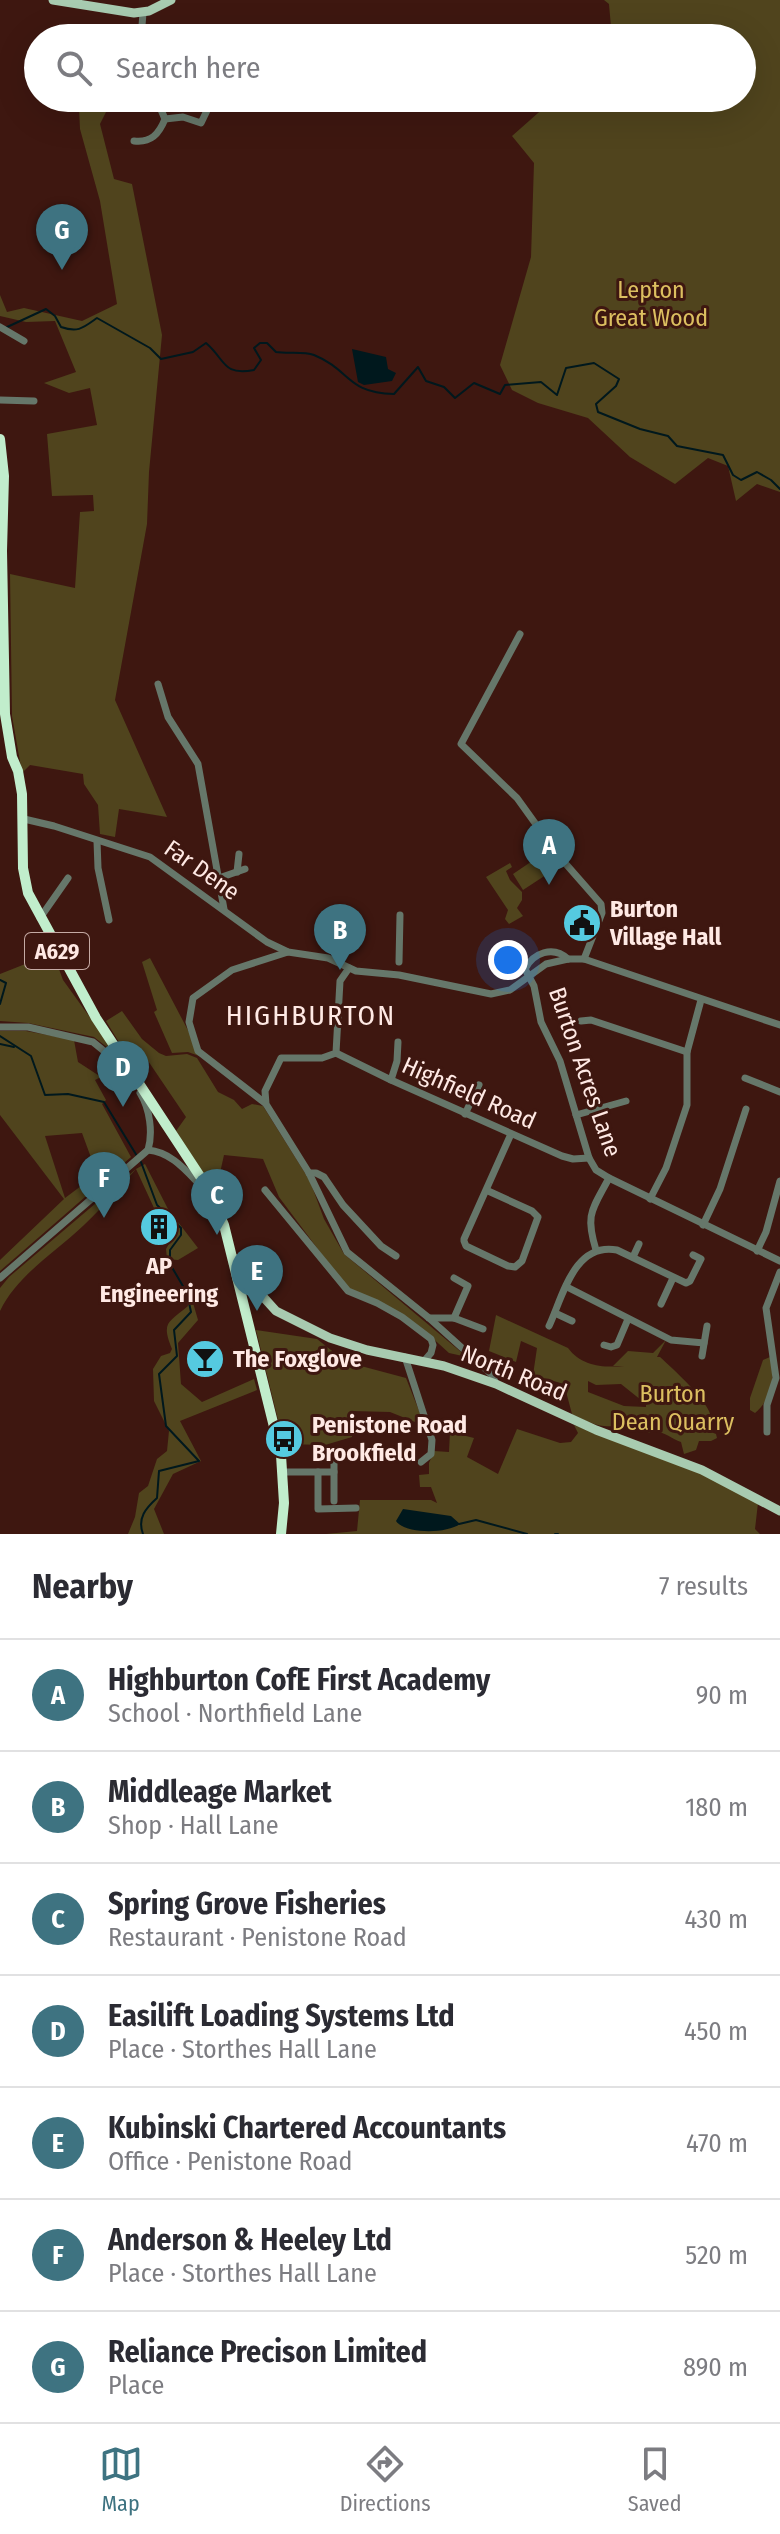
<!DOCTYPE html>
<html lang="en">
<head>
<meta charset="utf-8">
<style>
	:root { --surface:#fff; --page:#f2f2f3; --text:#2b2b33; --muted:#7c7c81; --line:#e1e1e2; --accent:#3e7381 }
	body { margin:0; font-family:"Fira Sans Condensed",sans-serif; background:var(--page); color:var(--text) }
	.you { position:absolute; left:508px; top:960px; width:28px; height:28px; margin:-20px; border:6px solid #fff; border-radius:50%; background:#1a73e8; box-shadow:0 0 0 12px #1a73e833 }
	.badge { display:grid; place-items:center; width:52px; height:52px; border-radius:50%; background:var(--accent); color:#fff; font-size:26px; font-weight:700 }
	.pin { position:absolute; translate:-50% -66px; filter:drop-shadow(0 2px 4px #0008) }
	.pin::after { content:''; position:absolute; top:42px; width:28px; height:24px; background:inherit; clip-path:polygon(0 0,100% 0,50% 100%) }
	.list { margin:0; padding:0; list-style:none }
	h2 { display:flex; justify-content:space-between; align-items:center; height:104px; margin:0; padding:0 32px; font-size:34px }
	h2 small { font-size:26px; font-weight:400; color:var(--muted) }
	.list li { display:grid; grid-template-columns:52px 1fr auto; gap:24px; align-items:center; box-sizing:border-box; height:112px; padding:0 32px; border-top:2px solid var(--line) }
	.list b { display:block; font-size:30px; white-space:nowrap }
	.list p { margin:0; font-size:26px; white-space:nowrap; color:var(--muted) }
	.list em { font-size:26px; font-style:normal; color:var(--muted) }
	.icon { flex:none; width:44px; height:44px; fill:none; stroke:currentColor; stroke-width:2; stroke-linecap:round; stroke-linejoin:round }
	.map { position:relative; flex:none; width:780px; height:1534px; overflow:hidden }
	.search { position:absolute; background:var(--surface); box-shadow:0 8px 32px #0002; left:24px; right:24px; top:24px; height:88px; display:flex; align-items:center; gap:20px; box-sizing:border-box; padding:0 28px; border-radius:44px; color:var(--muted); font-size:30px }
	.sheet { height:888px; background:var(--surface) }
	nav { display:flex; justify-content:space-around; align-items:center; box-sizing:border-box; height:112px; border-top:2px solid var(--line); background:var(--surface); font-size:22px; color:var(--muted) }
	nav a { display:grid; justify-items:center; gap:4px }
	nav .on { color:var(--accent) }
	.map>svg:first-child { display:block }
	.green { fill:#50441d; fill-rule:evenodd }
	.water { fill:#00181d }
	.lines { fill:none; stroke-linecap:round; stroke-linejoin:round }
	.stream { stroke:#00181d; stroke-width:2 }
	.minor { stroke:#66776a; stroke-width:7 }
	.major { stroke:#a8cbb0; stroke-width:9 }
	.highway { stroke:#c1edcc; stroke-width:10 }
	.labels { text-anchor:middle; stroke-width:6; stroke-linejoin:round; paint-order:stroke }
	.shield { fill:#3e1710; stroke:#c5aaa4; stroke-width:2 }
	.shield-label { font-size:22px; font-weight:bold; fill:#ffe9e4 }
	.park-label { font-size:24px; fill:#dcbf60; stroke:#3e1710 }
	.street-label { font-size:24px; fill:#ffe9e4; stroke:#3e1710 }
	.poi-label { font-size:24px; font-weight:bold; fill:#ffe9e4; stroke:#3e1710; text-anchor:start }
	.quarter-label { font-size:28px; letter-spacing:2px; fill:#ffe9e4; stroke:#3e1710 }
</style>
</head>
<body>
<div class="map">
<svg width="780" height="1534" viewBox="0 0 780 1534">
	<rect width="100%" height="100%" fill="#3e1710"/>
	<g class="green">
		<path d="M604,0H780V492L757,484L736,501L728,466L708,458L675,484L630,457L588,418L538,403L512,390L500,365L531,257L534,163L512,136L555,98H742V38H612L609,4Z"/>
		<path d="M113,98L100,124L114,179L132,184L162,335L149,472L147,524L115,700L167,817L119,809L115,837L100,834L98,805L84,784L83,774L30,765L22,773L12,716L10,574L75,588L80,512L94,511L93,495L52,496L47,434L97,425L90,388L69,393L44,383L76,372L55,321L26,322L0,316V295L7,312L24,308L82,321L117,304L100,201L80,129L79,108Z"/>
		<path d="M541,855L552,871L523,890L513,874Z"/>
		<path d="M510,863L512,867L506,871L510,880L522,892V900L517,908L523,916L509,924L505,919L508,910L486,877Z"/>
		<path d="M53,953L63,980L117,1055L94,1037L28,1023L0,1021V974Z"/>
		<path d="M150,958L202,1057L188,1052L172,1053L154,1012L157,1010L142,962Z"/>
		<path d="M122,1011L142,1039L159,1053L166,1056L187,1054L197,1058L218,1092L234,1100L242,1109L252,1104L263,1106L310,1181L324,1219L344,1254L467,1357L449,1353L428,1334L347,1288L279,1197L263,1159L224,1155L220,1173L234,1195L230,1200L217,1197L176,1131L186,1117L138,1046L128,1057L106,1021Z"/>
		<path d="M0,1031H26L74,1040L78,1062L101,1077L95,1080L106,1100L102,1104L131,1157L0,1271V1260L64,1199L0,1115ZM82,1133L97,1174L65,1198L45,1136Z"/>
		<path d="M145,1164L168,1209L198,1248L178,1260L167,1259L166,1249L177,1230L154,1208L136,1169C119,1188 102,1208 84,1225C55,1253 18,1274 0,1311V1288L9,1277L136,1169Z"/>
		<path d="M184,1289H189L198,1320L178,1343L181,1384L202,1402L254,1379L257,1390L180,1421L201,1461L173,1474L154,1509L164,1534H128L135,1517L139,1493L148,1486L157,1459L167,1451L169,1431L154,1401L153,1369L161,1356L170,1353L172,1349C161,1322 168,1323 188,1306Z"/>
		<path d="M496,1315L568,1348C581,1366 603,1368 624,1366H613L628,1351L653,1353L666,1340L657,1357H660C672,1368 711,1403 711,1418C711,1424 709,1426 706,1430L716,1434L717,1438L711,1441H699L696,1450L684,1454L681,1442C670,1438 661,1428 649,1433C630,1417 625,1428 604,1426C593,1425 582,1419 572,1414L564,1384L533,1375L537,1348L521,1341L516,1362L489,1351ZM588,1381L596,1385L621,1384L646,1404V1407L624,1406L588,1392Z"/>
		<path d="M256,1330L317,1339L346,1362L406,1378L425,1426L390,1412L352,1411V1437L325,1445L284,1444Z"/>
		<path d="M770,1357C776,1377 771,1400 755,1413L750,1410V1398L763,1360Z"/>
		<path d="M574,1425L702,1474L758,1503L755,1529L760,1534H326L357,1531L360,1500H431L437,1503L431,1487H420L419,1475L429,1474V1463L434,1451L449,1452L450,1432L474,1438L467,1457L498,1474L517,1429L560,1443L571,1442L578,1433Z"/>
	</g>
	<g class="water">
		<path d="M352,349L386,357L388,369L396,373L392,381L364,385L358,382Z"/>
		<path d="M403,1509L451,1516L460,1524C446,1534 405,1534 396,1521Z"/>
	</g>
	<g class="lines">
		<g class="stream">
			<path d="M5,328L46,309L55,316L61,327C78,333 83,328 97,318L150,348L161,359L193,352L206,343C226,360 222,376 254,370L261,360L254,348L260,343H267L276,352C288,354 303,351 314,355C351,370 346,393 394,394L418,367L426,381L444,387L455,398L474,383L500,394L505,385L541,382L557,395L566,368L594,363L619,379L616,386L596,404L598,412L640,429L668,436L677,446L723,455L733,475L741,480L757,472L771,480L780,489"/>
			<path d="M0,980L6,983L0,1004"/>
			<path d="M0,1036L31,1056L45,1095L68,1094L104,1102L137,1156"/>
			<path d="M0,1044L14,1047"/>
			<path d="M141,1162L157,1205L181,1228V1235L170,1250V1264L187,1293L191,1312L174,1330L177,1356L159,1374L166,1426L199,1461L159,1471L157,1498C146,1508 137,1518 143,1534"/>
			<path d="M459,1524L476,1520L527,1534"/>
			<path d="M555,1534H558"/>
		</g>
		<g class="minor">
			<path d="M141,38L143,13"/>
			<path d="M165,119L183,117L201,123L213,98"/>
			<path d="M134,141C151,143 159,134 165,119L156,98"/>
			<path d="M0,327L24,341"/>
			<path d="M0,400L34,401"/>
			<path d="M520,634L461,744L517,798L558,855L601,904L602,913L584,959"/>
			<path d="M158,684L168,717L198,764L224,909"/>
			<path d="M24,819L54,826L150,857L267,942L288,952L328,958L356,971L399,975L491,994L510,990L546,964L568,959H584L780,1025"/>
			<path d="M97,841L98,868L109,920"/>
			<path d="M237,872L239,854"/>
			<path d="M219,878L245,869"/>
			<path d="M40,918L68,878"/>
			<path d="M568,959C553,945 533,953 525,969L534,986L541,1022L560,1061L589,1158L596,1170L609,1178L780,1261"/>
			<path d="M399,962L400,915"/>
			<path d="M349,968L340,981L336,1053L322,1058H281L265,1091L266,1104L309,1173L347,1252L429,1318L492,1375L496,1384"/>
			<path d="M581,1021L591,1020L687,1052"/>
			<path d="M0,1027H28L93,1042L126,1069"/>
			<path d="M336,1053L391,1080L562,1156L573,1159L589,1158"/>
			<path d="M745,1078L780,1092"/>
			<path d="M391,1080L397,1061L398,1042"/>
			<path d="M265,1103L198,1051L189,1022L193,998L232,970L288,952"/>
			<path d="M465,1114L479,1085"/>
			<path d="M576,1115L626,1101"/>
			<path d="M148,1150C172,1152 187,1172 203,1188L207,1190"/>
			<path d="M309,1173H316L324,1177L343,1205L381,1246L396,1256"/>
			<path d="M265,1190L348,1291L377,1303L402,1317L431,1339L433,1345L431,1353L424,1361"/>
			<path d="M486,1190L532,1211L538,1217L522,1261L515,1267L508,1266L466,1246L464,1241V1239L511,1134"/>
			<path d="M650,1199L666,1168L687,1105V1052L701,1000"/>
			<path d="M703,1225L720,1189L746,1109"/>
			<path d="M596,1250C585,1214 592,1210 609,1178"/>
			<path d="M757,1251L766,1232L780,1181"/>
			<path d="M633,1257L639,1244"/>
			<path d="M0,1278L148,1150C153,1133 150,1109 140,1093"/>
			<path d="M567,1287L671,1340L704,1343"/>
			<path d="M661,1304L673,1278"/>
			<path d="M555,1313L572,1321"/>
			<path d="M429,1318H454L483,1329"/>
			<path d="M454,1318L468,1286L454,1278"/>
			<path d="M549,1326C563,1296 574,1242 617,1250L686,1283L690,1281L701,1259L693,1255"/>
			<path d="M604,1345L611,1347L617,1345L628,1319"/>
			<path d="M702,1356L707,1326"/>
			<path d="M405,1357L432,1440L431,1454L421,1462"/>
			<path d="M767,1432V1405L776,1378L766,1308L780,1272"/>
			<path d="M334,1454V1501"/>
			<path d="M282,1472H334"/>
			<path d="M318,1472V1509L356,1508"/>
		</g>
		<g class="major">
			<path d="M53,0L134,13L149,11L171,0"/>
			<path d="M247,1279L276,1311L330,1338L367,1350L444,1366L496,1384L596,1430L702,1470L780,1511"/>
		</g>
		<g class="highway">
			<path d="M0,439L4,476L2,551L5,714L12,757L18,771L22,794L23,868L28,893L96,1018L209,1190L224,1225L281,1455L284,1503L281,1534"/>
			<path d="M234,1259L252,1282"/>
		</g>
	</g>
	<defs>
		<g id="civic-disc" transform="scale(2)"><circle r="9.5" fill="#55cae0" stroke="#3e1710"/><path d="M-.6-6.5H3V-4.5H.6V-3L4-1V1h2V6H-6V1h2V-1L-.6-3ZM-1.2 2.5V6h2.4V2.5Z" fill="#111"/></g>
		<g id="building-disc" transform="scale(2)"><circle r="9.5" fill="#55cae0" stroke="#3e1710"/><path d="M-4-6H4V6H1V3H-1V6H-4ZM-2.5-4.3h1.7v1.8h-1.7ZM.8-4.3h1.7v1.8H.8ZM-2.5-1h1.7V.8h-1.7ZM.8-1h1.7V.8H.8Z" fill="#111"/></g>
		<g id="bar-disc" transform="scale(2)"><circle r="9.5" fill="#55cae0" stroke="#3e1710"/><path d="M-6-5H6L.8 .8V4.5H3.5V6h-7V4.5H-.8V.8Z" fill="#111"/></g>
		<g id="bus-disc" transform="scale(2)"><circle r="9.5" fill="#55cae0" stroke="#3e1710"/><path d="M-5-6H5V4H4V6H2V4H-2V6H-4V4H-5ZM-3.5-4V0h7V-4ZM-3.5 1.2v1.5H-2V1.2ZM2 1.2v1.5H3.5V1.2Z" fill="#111"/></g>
	</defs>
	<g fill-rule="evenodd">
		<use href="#civic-disc" x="582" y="923"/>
		<use href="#building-disc" x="159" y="1227"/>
		<use href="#bar-disc" x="205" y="1359"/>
		<use href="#bus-disc" x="284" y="1439"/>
	</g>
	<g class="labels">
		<rect class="shield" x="25" y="933" width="64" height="36" rx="6"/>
		<g class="shield-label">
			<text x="57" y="959">A629</text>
		</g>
		<g class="park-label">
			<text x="651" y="298">Lepton<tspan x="651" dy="28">Great Wood</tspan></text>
			<text x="673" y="1402">Burton<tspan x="673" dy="28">Dean Quarry</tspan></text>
		</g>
		<g class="street-label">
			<text transform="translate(202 870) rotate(35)" y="8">Far Dene</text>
			<text transform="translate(585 1072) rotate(71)" y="8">Burton Acres Lane</text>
			<text transform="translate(469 1093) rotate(24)" y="8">Highfield Road</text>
			<text transform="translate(514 1373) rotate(22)" y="8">North Road</text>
		</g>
		<g class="poi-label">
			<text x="610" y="917">Burton<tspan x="610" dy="28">Village Hall</tspan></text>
			<text x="159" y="1274" text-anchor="middle">AP<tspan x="159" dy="28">Engineering</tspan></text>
			<text x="233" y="1367">The Foxglove</text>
			<text x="312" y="1433">Penistone Road<tspan x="312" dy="28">Brookfield</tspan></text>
		</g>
		<g class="quarter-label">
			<text x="311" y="1025">HIGHBURTON</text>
		</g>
	</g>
</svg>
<div class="you"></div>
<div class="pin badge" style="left:549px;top:885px">A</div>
<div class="pin badge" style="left:340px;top:970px">B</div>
<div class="pin badge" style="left:217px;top:1235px">C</div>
<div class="pin badge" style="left:123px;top:1107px">D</div>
<div class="pin badge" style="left:257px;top:1311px">E</div>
<div class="pin badge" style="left:104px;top:1218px">F</div>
<div class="pin badge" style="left:62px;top:270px">G</div>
<div class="search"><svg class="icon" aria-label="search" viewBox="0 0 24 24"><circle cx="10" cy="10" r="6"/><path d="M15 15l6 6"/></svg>Search here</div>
</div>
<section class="sheet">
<h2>Nearby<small>7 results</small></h2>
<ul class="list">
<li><span class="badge">A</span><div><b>Highburton CofE First Academy</b><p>School · Northfield Lane</p></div><em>90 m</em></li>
<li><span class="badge">B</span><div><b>Middleage Market</b><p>Shop · Hall Lane</p></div><em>180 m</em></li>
<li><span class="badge">C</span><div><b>Spring Grove Fisheries</b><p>Restaurant · Penistone Road</p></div><em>430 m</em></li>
<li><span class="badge">D</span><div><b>Easilift Loading Systems Ltd</b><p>Place · Storthes Hall Lane</p></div><em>450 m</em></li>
<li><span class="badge">E</span><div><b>Kubinski Chartered Accountants</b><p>Office · Penistone Road</p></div><em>470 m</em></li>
<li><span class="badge">F</span><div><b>Anderson &amp; Heeley Ltd</b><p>Place · Storthes Hall Lane</p></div><em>520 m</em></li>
<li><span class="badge">G</span><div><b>Reliance Precison Limited</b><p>Place</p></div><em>890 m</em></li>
</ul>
</section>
<nav>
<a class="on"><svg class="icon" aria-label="map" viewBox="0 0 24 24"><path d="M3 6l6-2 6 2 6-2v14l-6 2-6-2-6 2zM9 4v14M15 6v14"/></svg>Map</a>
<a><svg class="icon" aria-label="directions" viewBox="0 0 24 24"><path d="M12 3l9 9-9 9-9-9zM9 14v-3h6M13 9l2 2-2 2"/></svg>Directions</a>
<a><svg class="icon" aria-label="saved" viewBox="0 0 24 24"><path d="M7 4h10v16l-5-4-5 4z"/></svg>Saved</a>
</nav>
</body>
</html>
